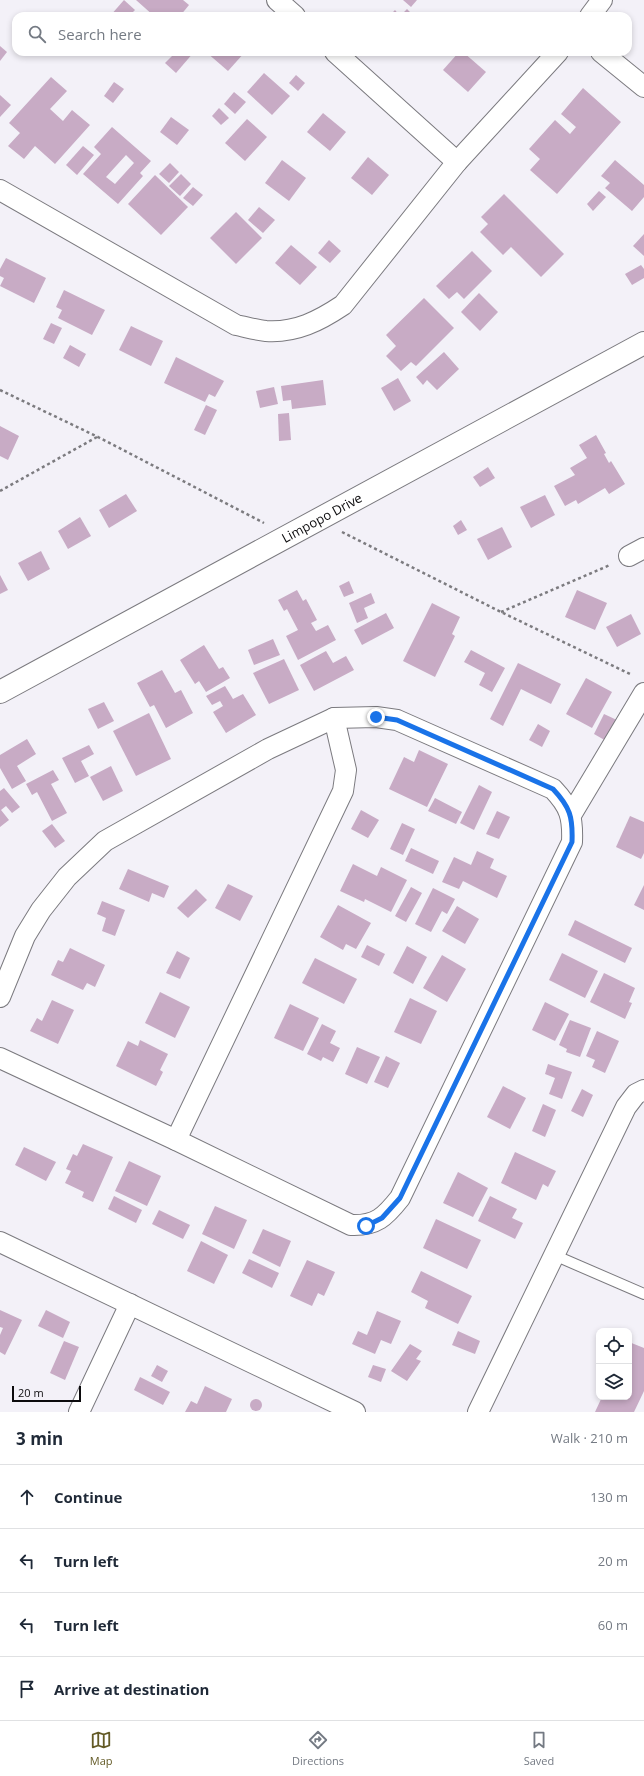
<!DOCTYPE html>
<html lang="en">
<head>
<meta charset="utf-8">
<style>
	:root { --surface:#fff; --page:#f2f2f3; --text:#1f2937; --muted:#747a83; --line:#e0e1e3; --accent:#635a26 }
	body { margin:0; font-family:"Open Sans",sans-serif; background:var(--page); color:var(--text) }
	.controls { position:absolute; right:12px; bottom:12px; display:grid; overflow:hidden; border-radius:8px; box-shadow:0 2px 6px #0003 }
	.controls button { width:36px; height:36px; display:grid; place-items:center; padding:0; border:0; border-bottom:1px solid var(--line); background:var(--surface); color:var(--text); font:20px sans-serif }
	.scale { position:absolute; left:12px; bottom:10px; width:69px; box-sizing:border-box; padding-left:4px; border:2px solid #0c0b0d; border-top:0; font-size:11px; line-height:14px; white-space:nowrap; color:#0c0b0d; -webkit-text-stroke:3px #f3f1f8; paint-order:stroke }
	.stop { position:absolute; width:12px; height:12px; margin:-9px; border:3px solid #1a73e8; border-radius:50%; background:#fff }
	.stop.end { background:#1a73e8; border-color:#fff; box-shadow:0 1px 4px #0008 }
	.list { margin:0; padding:0; list-style:none }
	h2 { display:flex; justify-content:space-between; align-items:center; height:52px; margin:0; padding:0 16px; font-size:17px }
	h2 small { font-size:13px; font-weight:400; color:var(--muted) }
	.list li { display:grid; grid-template-columns:26px 1fr auto; gap:12px; align-items:center; box-sizing:border-box; height:64px; padding:0 16px; border-top:1px solid var(--line) }
	.list b { display:block; font-size:15px; white-space:nowrap }
	.list em { font-size:13px; font-style:normal; color:var(--muted) }
	.icon { flex:none; width:22px; height:22px; fill:none; stroke:currentColor; stroke-width:2; stroke-linecap:round; stroke-linejoin:round }
	.map { position:relative; flex:none; width:644px; height:1412px; overflow:hidden }
	.search { position:absolute; background:var(--surface); box-shadow:0 2px 6px #0003; left:12px; right:12px; top:12px; height:44px; display:flex; align-items:center; gap:10px; box-sizing:border-box; padding:0 14px; border-radius:12px; color:var(--muted); font-size:15px }
	.sheet { height:308px; background:var(--surface) }
	nav { display:flex; justify-content:space-around; align-items:center; box-sizing:border-box; height:56px; border-top:1px solid var(--line); background:var(--surface); font-size:11px; color:var(--muted) }
	nav a { display:grid; justify-items:center; gap:2px }
	nav .on { color:var(--accent) }
	.map>svg:first-child { display:block }
	.building { fill:#c8abc5; fill-rule:evenodd }
	.lines { fill:none; stroke-linecap:round; stroke-linejoin:round }
	.lane-casing { stroke:#7b7a7f; stroke-width:12 }
	.street-casing { stroke:#7b7a7f; stroke-width:22 }
	.secondary-casing { stroke:#7b7a7f; stroke-width:24 }
	.path { stroke:#7c7b7f; stroke-width:2.5; stroke-dasharray:3 3; stroke-linecap:butt }
	.lane { stroke:#fff; stroke-width:10 }
	.street { stroke:#fff; stroke-width:20 }
	.secondary { stroke:#fff; stroke-width:22 }
	.route { stroke:#1a73e8; stroke-width:5 }
	.labels { text-anchor:middle; stroke-width:3; stroke-linejoin:round; paint-order:stroke }
	.street-label { font-size:13px; fill:#0c0b0d; stroke:#f3f1f8 }
</style>
</head>
<body>
<div class="map">
<svg width="644" height="1412" viewBox="0 0 644 1412">
	<rect width="100%" height="100%" fill="#f3f1f8"/>
	<g class="building">
		<path d="M124,0L135,10L129,16H110Z"/>
		<path d="M136,0H183L189,5L180,16H154Z"/>
		<path d="M403,0H417L411,7Z"/>
		<path d="M407,9L414,16H389L395,10L400,16Z"/>
		<path d="M0,46L7,52L0,61Z"/>
		<path d="M176,52H194L176,73L165,63Z"/>
		<path d="M206,52H245L228,71Z"/>
		<path d="M459,52H463L486,72L468,92L443,70Z"/>
		<path d="M264,73L290,96L272,115L247,92Z"/>
		<path d="M296,75L305,83L298,91L289,83Z"/>
		<path d="M51,77L67,91L50,109L63,121L72,110L90,125L55,164L35,146L24,159L8,146L20,133L9,123Z"/>
		<path d="M114,82L124,89L113,103L104,96Z"/>
		<path d="M583,88L621,122L557,194L530,170L540,159L529,149L555,120L570,134L576,127L561,114Z"/>
		<path d="M234,92L246,102L235,114L224,104Z"/>
		<path d="M0,95L11,105L0,117Z"/>
		<path d="M219,108L229,118L221,125L212,116Z"/>
		<path d="M323,113L346,132L330,151L307,132Z"/>
		<path d="M171,117L189,130L177,145L160,132Z"/>
		<path d="M247,119L267,137L245,161L225,143Z"/>
		<path d="M112,127L151,161L140,173L143,176L118,204L83,174L101,154L94,147ZM126,155L134,163L115,184L106,177Z"/>
		<path d="M83,146L94,155L77,175L66,165Z"/>
		<path d="M368,157L389,175L372,195L351,178Z"/>
		<path d="M282,160L306,178L289,201L265,183Z"/>
		<path d="M615,160L644,185V197L632,211L605,188L610,183L601,176Z"/>
		<path d="M170,163L179,172L169,183L159,174Z"/>
		<path d="M181,174L191,184L180,196L169,186Z"/>
		<path d="M155,175L188,207L161,235L128,204Z"/>
		<path d="M193,187L203,195L193,206L183,198Z"/>
		<path d="M599,191L606,197L593,211L587,204Z"/>
		<path d="M504,194L564,254L541,277L511,247L503,255L480,232L488,224L481,217Z"/>
		<path d="M259,207L275,220L263,233L248,220Z"/>
		<path d="M236,212L262,238L236,264L210,238Z"/>
		<path d="M644,234V256L633,246Z"/>
		<path d="M329,240L341,251L330,263L318,253Z"/>
		<path d="M291,245L317,267L300,285L275,263Z"/>
		<path d="M472,251L492,271L464,299L457,292L449,299L436,286Z"/>
		<path d="M6,258L46,278L34,303L0,286L4,278L0,276V269Z"/>
		<path d="M641,265L644,269V278L632,285L625,274Z"/>
		<path d="M64,290L105,310L92,335L58,318L62,310L56,307Z"/>
		<path d="M479,293L498,312L480,331L461,312Z"/>
		<path d="M424,298L454,328L416,366L411,362L401,371L386,356L396,346L386,335Z"/>
		<path d="M51,323L62,328L54,344L43,339Z"/>
		<path d="M131,326L163,341L151,366L119,350Z"/>
		<path d="M70,345L86,354L79,367L63,358Z"/>
		<path d="M444,352L459,369L437,390L427,380L423,385L416,377Z"/>
		<path d="M176,357L224,381L215,397L209,394L205,402L164,383Z"/>
		<path d="M398,378L411,401L394,411L381,388Z"/>
		<path d="M323,380L326,405L292,409L291,400L283,401L281,386Z"/>
		<path d="M274,387L278,404L260,408L256,391Z"/>
		<path d="M206,405L217,410L205,435L194,430Z"/>
		<path d="M289,413L291,440L279,441L278,414Z"/>
		<path d="M0,426L19,436L8,460L0,456Z"/>
		<path d="M596,435L606,453L604,454L609,463L611,461L625,484L609,494L605,488L578,504L576,500L565,506L554,486L575,475L570,468L587,458L579,445Z"/>
		<path d="M488,467L495,478L480,487L473,477Z"/>
		<path d="M126,494L137,511L109,528L99,510Z"/>
		<path d="M545,495L555,515L531,528L520,507Z"/>
		<path d="M80,517L91,536L68,549L58,531Z"/>
		<path d="M461,520L467,530L458,535L453,526Z"/>
		<path d="M502,527L512,547L488,560L477,539Z"/>
		<path d="M41,551L50,569L28,581L18,563Z"/>
		<path d="M0,575L8,590L0,594Z"/>
		<path d="M349,581L354,593L344,597L339,586Z"/>
		<path d="M297,590L303,601L306,599L317,620L311,623L316,631L328,625L336,640L298,660L286,636L298,630L287,609L284,611L278,600Z"/>
		<path d="M577,590L607,603L595,630L565,617Z"/>
		<path d="M371,593L375,603L364,608L368,618L357,623L349,603Z"/>
		<path d="M432,603L460,617L452,634L455,636L435,677L403,661Z"/>
		<path d="M386,613L394,628L362,645L354,630Z"/>
		<path d="M631,614L641,634L617,647L606,627Z"/>
		<path d="M273,639L280,655L254,665L248,650Z"/>
		<path d="M204,645L219,669L223,667L230,678L206,692L199,681L195,684L180,660Z"/>
		<path d="M471,650L505,668L492,692L479,685L485,673L464,662Z"/>
		<path d="M326,651L333,663L346,656L354,670L314,691L300,665Z"/>
		<path d="M284,659L299,690L269,704L253,673Z"/>
		<path d="M518,663L561,684L551,704L521,689L503,726L490,719Z"/>
		<path d="M162,670L175,693L181,690L193,713L166,728L154,705L150,707L137,683Z"/>
		<path d="M586,678L612,692L592,728L566,714Z"/>
		<path d="M225,686L233,699L243,694L256,715L226,733L213,712L223,706L220,701L212,705L206,696Z"/>
		<path d="M104,702L114,721L98,729L88,709Z"/>
		<path d="M149,713L171,759L136,776L113,731Z"/>
		<path d="M604,714L619,721L608,742L594,734Z"/>
		<path d="M538,724L550,731L542,747L529,740Z"/>
		<path d="M27,739L36,754L17,766L26,781L12,789L0,768V755Z"/>
		<path d="M89,745L94,754L81,761L89,776L75,783L62,758Z"/>
		<path d="M419,750L448,764L427,807L389,789L404,757L414,762Z"/>
		<path d="M111,766L123,791L103,801L90,777Z"/>
		<path d="M53,770L59,780L51,784L67,813L52,821L37,792L32,795L26,784Z"/>
		<path d="M479,785L492,792L474,830L460,823Z"/>
		<path d="M4,788L20,807L12,813L6,806L1,810L9,820L0,827V791Z"/>
		<path d="M435,798L462,812L456,824L428,811Z"/>
		<path d="M361,810L379,820L368,838L351,829Z"/>
		<path d="M497,811L510,817L499,839L486,834Z"/>
		<path d="M630,816L644,822V853L641,859L616,847Z"/>
		<path d="M402,823L415,829L403,855L390,849Z"/>
		<path d="M52,824L65,841L55,848L42,831Z"/>
		<path d="M411,848L439,861L433,874L405,861Z"/>
		<path d="M477,851L494,859L490,868L507,876L497,898L463,881L459,889L442,882L454,857L471,865Z"/>
		<path d="M353,864L377,876L381,867L407,880L391,912L365,899L364,902L340,891Z"/>
		<path d="M128,869L169,886L164,898L152,893L149,902L119,889Z"/>
		<path d="M228,884L253,896L240,921L215,908Z"/>
		<path d="M644,885V910L634,905Z"/>
		<path d="M411,887L422,893L406,922L395,916Z"/>
		<path d="M433,888L455,899L447,914L442,911L431,932L415,924Z"/>
		<path d="M196,889L207,900L188,918L177,908Z"/>
		<path d="M102,901L125,910L115,936L102,931L106,918L97,914Z"/>
		<path d="M338,905L371,923L356,949L346,944L343,950L320,937Z"/>
		<path d="M457,906L479,919L465,944L442,931Z"/>
		<path d="M575,920L632,948L625,963L568,935Z"/>
		<path d="M367,945L385,954L379,966L361,957Z"/>
		<path d="M407,946L427,957L413,984L393,973Z"/>
		<path d="M70,948L105,965L95,987L87,983L83,990L51,975L58,960L63,962Z"/>
		<path d="M177,951L190,958L180,979L166,973Z"/>
		<path d="M562,953L598,971L585,998L549,980Z"/>
		<path d="M442,955L466,969L447,1002L423,988Z"/>
		<path d="M315,958L357,979L344,1004L302,983Z"/>
		<path d="M604,973L635,988L629,1002L632,1003L625,1019L590,1002Z"/>
		<path d="M160,992L190,1007L175,1038L145,1023Z"/>
		<path d="M410,998L437,1011L421,1044L394,1032Z"/>
		<path d="M52,1000L74,1010L58,1044L30,1031L37,1018L42,1021Z"/>
		<path d="M545,1002L569,1014L555,1041L532,1030Z"/>
		<path d="M290,1004L319,1018L303,1051L274,1038Z"/>
		<path d="M570,1020L591,1028L580,1057L566,1052L567,1049L559,1045Z"/>
		<path d="M322,1024L336,1031L330,1043L340,1048L333,1062L323,1057L321,1061L307,1054Z"/>
		<path d="M597,1031L619,1041L605,1073L592,1067L595,1060L586,1056Z"/>
		<path d="M140,1040L168,1054L160,1070L163,1072L156,1086L116,1066L128,1041L138,1046Z"/>
		<path d="M357,1047L380,1057L367,1084L345,1074Z"/>
		<path d="M386,1056L400,1063L388,1088L374,1082Z"/>
		<path d="M548,1064L572,1072L562,1099L549,1094L555,1078L545,1074Z"/>
		<path d="M503,1086L526,1098L510,1129L487,1117Z"/>
		<path d="M582,1089L593,1095L583,1117L571,1111Z"/>
		<path d="M543,1104L556,1110L545,1137L532,1131Z"/>
		<path d="M83,1144L113,1157L93,1202L82,1197L84,1192L65,1183L71,1171L66,1169L73,1154L77,1156Z"/>
		<path d="M24,1147L56,1162L46,1181L15,1165Z"/>
		<path d="M515,1152L556,1171L548,1187L543,1184L536,1200L501,1183Z"/>
		<path d="M129,1161L161,1176L147,1206L115,1191Z"/>
		<path d="M458,1172L488,1188L473,1217L443,1203Z"/>
		<path d="M114,1196L142,1210L136,1223L108,1209Z"/>
		<path d="M490,1196L517,1209L512,1218L523,1223L515,1239L478,1221Z"/>
		<path d="M215,1206L247,1220L234,1249L202,1234Z"/>
		<path d="M159,1210L190,1225L183,1239L152,1224Z"/>
		<path d="M436,1219L481,1240L467,1269L423,1248Z"/>
		<path d="M263,1229L291,1241L280,1267L252,1253Z"/>
		<path d="M201,1241L228,1255L214,1284L187,1271Z"/>
		<path d="M249,1259L279,1273L272,1288L242,1273Z"/>
		<path d="M307,1260L335,1272L324,1296L318,1293L312,1306L290,1296Z"/>
		<path d="M421,1271L472,1296L458,1324L425,1308L428,1301L411,1292Z"/>
		<path d="M0,1310L22,1320L5,1355L0,1352V1335L3,1328L0,1327Z"/>
		<path d="M46,1310L70,1322L63,1338L38,1326Z"/>
		<path d="M377,1311L401,1321L391,1344L381,1340L375,1354L352,1344L358,1331L367,1335Z"/>
		<path d="M458,1331L480,1341L475,1354L452,1345Z"/>
		<path d="M64,1341L79,1347L65,1380L50,1373Z"/>
		<path d="M629,1342L644,1348V1391L634,1412H595L602,1397H629Z"/>
		<path d="M410,1344L422,1351L416,1359L421,1361L407,1381L391,1371Z"/>
		<path d="M157,1365L168,1371L162,1382L151,1376Z"/>
		<path d="M373,1365L386,1369L381,1382L368,1377Z"/>
		<path d="M140,1377L170,1392L163,1405L134,1390Z"/>
		<path d="M205,1386L232,1399L226,1412H185L191,1401L197,1404Z"/>
		<circle cx="256" cy="1405" r="6"/>
	</g>
	<g class="lines">
		<g class="lane-casing">
			<path id="lane" d="M554,1255L644,1294"/>
		</g>
		<g class="street-casing">
			<g id="street">
				<path d="M277,0L295,16"/>
				<path d="M590,16L602,0"/>
				<path d="M335,52L457,162"/>
				<path d="M601,52L644,87"/>
				<path d="M0,190L236,325C246,327 256,330 266,331C296,333 319,321 343,305L457,162L558,52"/>
				<path d="M629,556L644,548"/>
				<path d="M571,815L644,693"/>
				<path d="M0,997L25,936L41,910L67,877L105,841L268,749L334,718L376,717L397,720L553,789C570,807 573,817 572,842L400,1198C385,1217 376,1226 351,1225L176,1140L0,1058"/>
				<path d="M176,1140L343,791L346,770L334,718"/>
				<path d="M0,1242L355,1412"/>
				<path d="M79,1412L130,1304"/>
				<path d="M478,1412L626,1107L636,1094L644,1090"/>
			</g>
		</g>
		<g class="secondary-casing">
			<g id="secondary">
				<path id="s1" d="M0,692L644,343"/>
			</g>
		</g>
		<g class="path">
			<path d="M0,390L98,437L264,523"/>
			<path d="M0,491L97,437"/>
			<path d="M342,532L501,612L632,675"/>
			<path d="M501,612L610,565"/>
		</g>
		<use href="#lane" class="lane"/>
		<use href="#street" class="street"/>
		<use href="#secondary" class="secondary"/>
	</g>
	<g class="lines">
		<path class="route" d="M366,1226L382,1218L400,1198L572,842C573,817 570,807 553,789L397,720L376,717"/>
	</g>
	<g class="labels">
		<g class="street-label">
			<text dy="5" stroke="none"><textPath href="#s1" startOffset="366">Limpopo Drive</textPath></text>
		</g>
	</g>
</svg>
<div class="controls">
<button><svg class="icon" aria-label="locate" viewBox="0 0 24 24"><circle cx="12" cy="12" r="6"/><path d="M12 2v4M12 18v4M2 12h4M18 12h4"/></svg></button>
<button><svg class="icon" aria-label="layers" viewBox="0 0 24 24"><path d="M12 4l9 5-9 5-9-5zM3 14l9 5 9-5"/></svg></button>
</div>
<div class="scale">20 m</div>
<div class="stop" style="left:366px;top:1226px"></div>
<div class="stop end" style="left:376px;top:717px"></div>
<div class="search"><svg class="icon" aria-label="search" viewBox="0 0 24 24"><circle cx="10" cy="10" r="6"/><path d="M15 15l6 6"/></svg>Search here</div>
</div>
<section class="sheet">
<h2>3 min<small>Walk · 210 m</small></h2>
<ul class="list">
<li><svg class="icon" aria-label="ahead" viewBox="0 0 24 24"><path d="M12 20V5M6 11l6-6 6 6"/></svg><div><b>Continue</b></div><em>130 m</em></li>
<li><svg class="icon" aria-label="left" viewBox="0 0 24 24"><path d="M17 20v-9H6M10 6l-5 5 5 5"/></svg><div><b>Turn left</b></div><em>20 m</em></li>
<li><svg class="icon" aria-label="left" viewBox="0 0 24 24"><path d="M17 20v-9H6M10 6l-5 5 5 5"/></svg><div><b>Turn left</b></div><em>60 m</em></li>
<li><svg class="icon" aria-label="arrive" viewBox="0 0 24 24"><path d="M6 21V4h12l-3 4 3 4H6"/></svg><div><b>Arrive at destination</b></div></li>
</ul>
</section>
<nav>
<a class="on"><svg class="icon" aria-label="map" viewBox="0 0 24 24"><path d="M3 6l6-2 6 2 6-2v14l-6 2-6-2-6 2zM9 4v14M15 6v14"/></svg>Map</a>
<a><svg class="icon" aria-label="directions" viewBox="0 0 24 24"><path d="M12 3l9 9-9 9-9-9zM9 14v-3h6M13 9l2 2-2 2"/></svg>Directions</a>
<a><svg class="icon" aria-label="saved" viewBox="0 0 24 24"><path d="M7 4h10v16l-5-4-5 4z"/></svg>Saved</a>
</nav>
</body>
</html>
